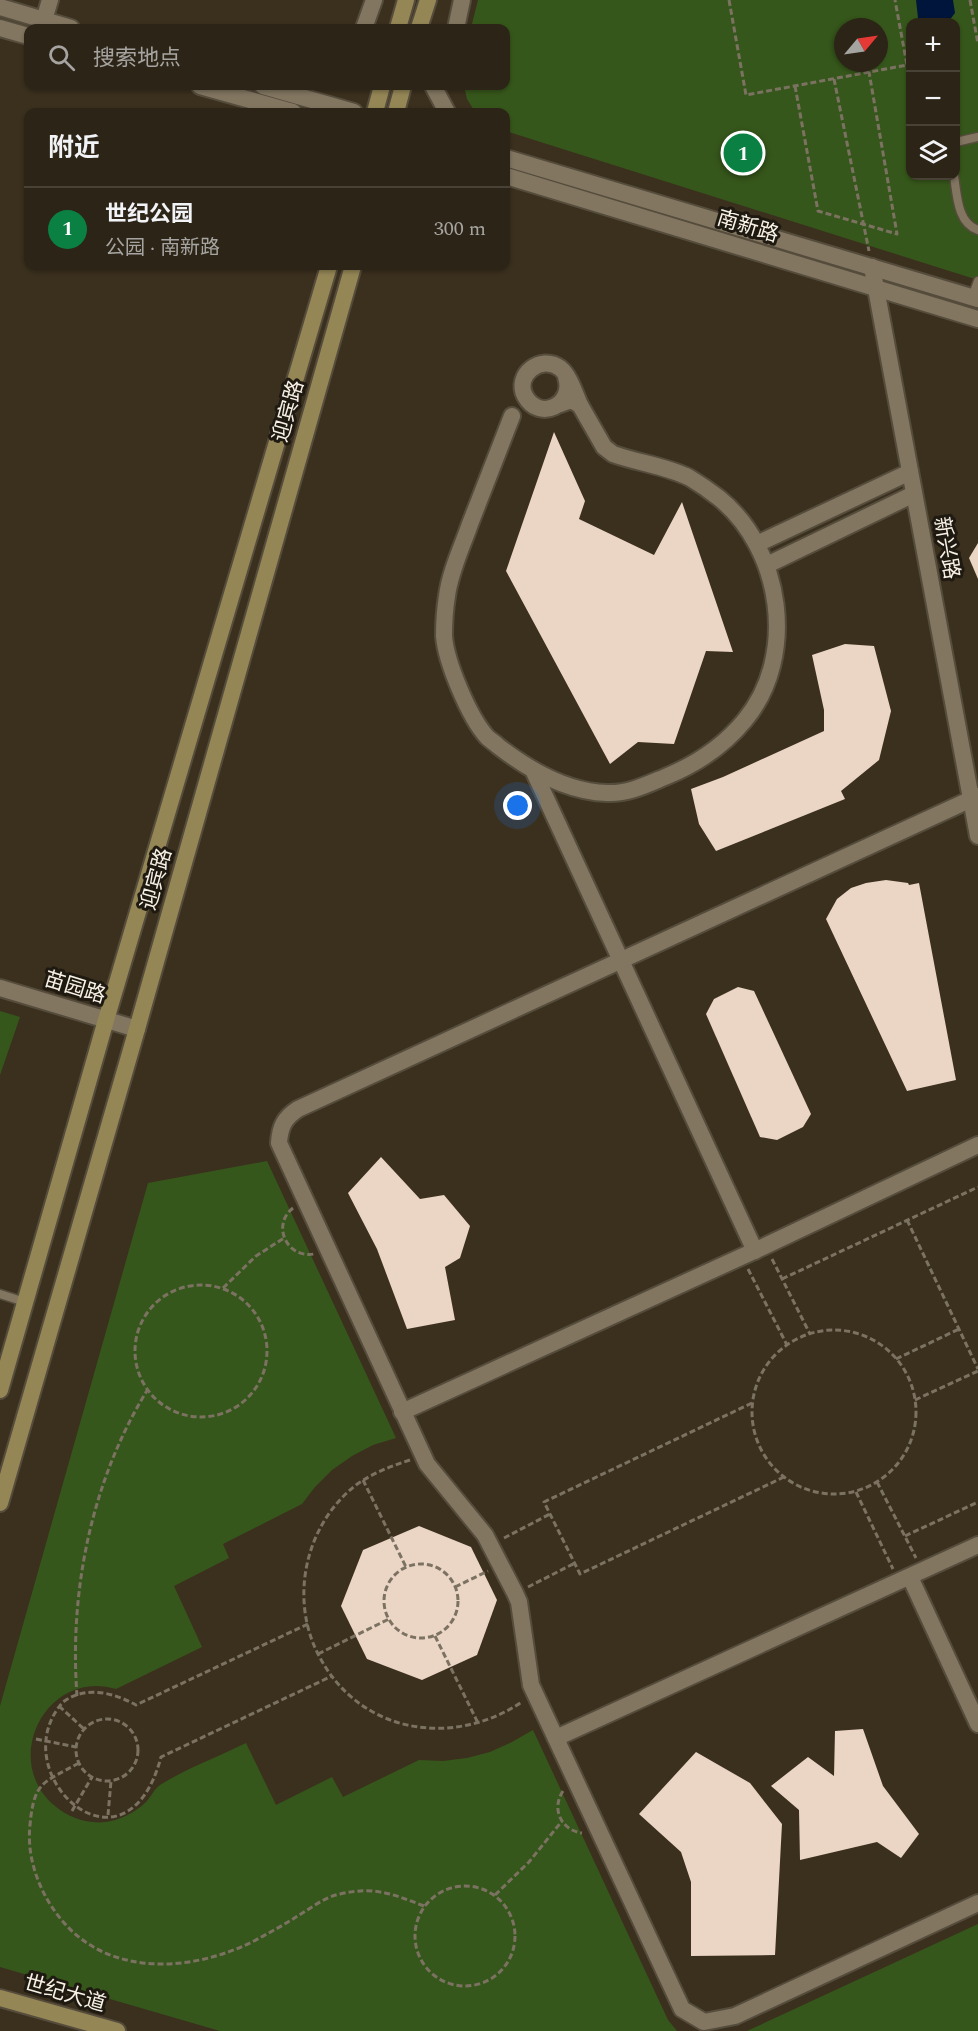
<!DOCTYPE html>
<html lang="zh">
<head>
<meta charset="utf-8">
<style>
	:root { --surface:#2c2416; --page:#342c1f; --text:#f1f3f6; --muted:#a6a4a1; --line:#484135; --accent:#0b8043 }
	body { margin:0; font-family:Spectral,"Noto Sans SC",serif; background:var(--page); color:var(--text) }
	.controls { position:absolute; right:18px; top:18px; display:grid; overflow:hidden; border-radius:12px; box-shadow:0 2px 4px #0004 }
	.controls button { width:54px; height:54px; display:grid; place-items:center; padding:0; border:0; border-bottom:2px solid var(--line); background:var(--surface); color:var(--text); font:30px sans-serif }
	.compass { position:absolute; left:834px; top:18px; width:54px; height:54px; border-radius:50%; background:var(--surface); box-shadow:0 2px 4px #0004; rotate:61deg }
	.you { position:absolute; left:518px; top:806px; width:21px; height:21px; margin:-15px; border:4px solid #fff; border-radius:50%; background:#1a73e8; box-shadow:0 0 0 9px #1a73e833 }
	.badge { display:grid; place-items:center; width:39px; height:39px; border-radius:50%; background:var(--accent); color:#fff; font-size:20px; font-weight:700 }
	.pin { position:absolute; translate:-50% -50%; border:3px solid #fff; box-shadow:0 2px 6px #0006 }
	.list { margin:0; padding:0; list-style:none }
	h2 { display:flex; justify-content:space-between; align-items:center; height:78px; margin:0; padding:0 24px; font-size:26px }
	h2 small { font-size:20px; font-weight:400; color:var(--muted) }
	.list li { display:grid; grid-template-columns:39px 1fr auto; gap:18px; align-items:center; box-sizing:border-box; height:84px; padding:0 24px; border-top:2px solid var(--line) }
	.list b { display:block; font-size:22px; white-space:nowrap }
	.list p { margin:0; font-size:20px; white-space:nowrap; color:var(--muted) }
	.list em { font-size:20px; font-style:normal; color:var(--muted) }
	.icon { flex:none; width:33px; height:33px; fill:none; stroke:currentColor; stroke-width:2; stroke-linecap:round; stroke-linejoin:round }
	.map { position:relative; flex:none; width:978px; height:2031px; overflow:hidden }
	.search { position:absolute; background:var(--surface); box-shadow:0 2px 4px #0004; left:24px; top:24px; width:486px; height:66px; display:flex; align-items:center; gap:15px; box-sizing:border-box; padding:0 21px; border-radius:12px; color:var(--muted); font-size:22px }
	.panel { position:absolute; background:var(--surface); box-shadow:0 2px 4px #0004; left:24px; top:108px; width:486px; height:162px; border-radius:12px }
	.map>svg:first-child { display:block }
	.green { fill:#36571b; fill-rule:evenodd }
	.water { fill:#00153b }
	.building { fill:#ebd5c4 }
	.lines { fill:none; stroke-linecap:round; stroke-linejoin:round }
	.service-casing { stroke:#554c3c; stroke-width:11 }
	.minor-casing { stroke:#554c3c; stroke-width:20 }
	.tertiary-casing { stroke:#554c3c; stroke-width:20 }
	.secondary-casing { stroke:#554c3c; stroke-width:20 }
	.path { stroke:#7c7262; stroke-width:3; stroke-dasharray:6 3; stroke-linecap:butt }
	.service { stroke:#827661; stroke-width:8 }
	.minor { stroke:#827661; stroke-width:16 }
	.tertiary { stroke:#827661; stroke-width:16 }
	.secondary { stroke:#948655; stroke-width:16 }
	.labels { text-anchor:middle; stroke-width:6; stroke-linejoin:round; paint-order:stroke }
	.street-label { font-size:21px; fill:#f8f1e6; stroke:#1e1911 }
</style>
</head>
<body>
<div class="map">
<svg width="978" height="2031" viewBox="0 0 978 2031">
	<rect width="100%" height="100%" fill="#3b301e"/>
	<g class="green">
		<path d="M478,0H978V280L506,131V112H475L467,99L464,86H506V28H471ZM910,22H956V176H910ZM843,27H879V63H843Z"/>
		<path d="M0,1011L20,1017L0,1075Z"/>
		<path d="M267,1161L396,1438L373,1445L352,1456L332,1470L315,1487L302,1504L223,1544L229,1558L174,1586L202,1647L116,1689C46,1668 0,1761 55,1806C69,1818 87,1824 106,1822C120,1820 136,1812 146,1802C151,1797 154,1789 160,1785C185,1769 220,1756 246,1743L276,1805L332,1777L343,1797L419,1760L443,1761L467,1758L490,1752L512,1742L533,1730L668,2020L677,2031H220L0,1967V1706L148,1183Z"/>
		<path d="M978,1924V2031H747Z"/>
	</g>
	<path class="water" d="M916,0H953L955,13L948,22H922L918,18Z"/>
	<g class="building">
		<path d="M554,432L585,501L579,519L654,555L682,502L733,652L706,651L674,744L638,742L610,764L506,571Z"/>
		<path d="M978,543V579L969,558Z"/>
		<path d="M845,644L874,646L891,711L879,760L841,791L845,799L716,851L699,824L691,789L723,777L824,731V710L812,655Z"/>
		<path d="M886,880L908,883L909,885L919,883L956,1080L907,1091L826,919L837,899L851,888L866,883Z"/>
		<path d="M738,987L754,991L811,1114L803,1127L777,1140L760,1137L706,1014L714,999Z"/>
		<path d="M381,1157L420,1199L444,1195L470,1226L460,1258L445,1267L455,1320L407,1329L377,1249L348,1193Z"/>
		<path d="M419,1526L471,1547L497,1600L477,1655L422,1680L367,1659L341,1606L363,1550Z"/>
		<path d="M863,1729L883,1786L919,1834L901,1858L877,1842L800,1860L799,1810L771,1786L808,1757L834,1776L835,1731Z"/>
		<path d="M696,1752L750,1783L782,1824L775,1955L691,1956V1882L681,1852L639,1814Z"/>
	</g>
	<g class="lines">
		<g class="service-casing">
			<g id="service">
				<path d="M956,142L978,137"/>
				<path d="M954,176C957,194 957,223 978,230"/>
				<path d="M972,297L978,281"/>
				<path d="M0,1294L25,1302"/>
			</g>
		</g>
		<g class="minor-casing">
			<g id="minor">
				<path d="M44,20L50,0"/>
				<path d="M364,28L374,0"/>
				<path d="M456,28L462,0"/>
				<path d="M560,404L571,400L580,405C575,394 570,376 560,368C541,354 514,375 525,396C539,422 575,405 566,377"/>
				<path d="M512,416C498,452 484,488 470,524C462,547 450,572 447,596C445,608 444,623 444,636C446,662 469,717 487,737C490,740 495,743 498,746C529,770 567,792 607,793C628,794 646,785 665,777C697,764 723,747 745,720C798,656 782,549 719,498C710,491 700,484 690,478C667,466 638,463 613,454L604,447L580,405"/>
				<path d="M757,544L910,472"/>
				<path d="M767,565L914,494"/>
				<path d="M533,770L755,1251"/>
				<path d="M978,796L298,1109C284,1118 280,1127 279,1143L427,1464L485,1535L515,1593L519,1602L531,1685L682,2009L704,2022L735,2016L978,1903"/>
				<path d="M0,988L137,1029"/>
				<path d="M402,1412L765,1246L978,1145"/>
				<path d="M910,1577L978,1724"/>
				<path d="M556,1738L978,1545"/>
			</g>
		</g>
		<g class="tertiary-casing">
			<g id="tertiary">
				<path d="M0,7L71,28"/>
				<path d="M0,28L28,36"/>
				<path d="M200,86L293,112"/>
				<path d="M263,86L354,112"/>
				<path d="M433,86L447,112"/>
				<path d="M506,158L978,299"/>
				<path d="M506,176L978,319"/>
				<path d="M872,267L978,836"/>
			</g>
		</g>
		<g class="secondary-casing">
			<g id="secondary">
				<path d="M398,28L406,0"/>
				<path d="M419,28L428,0"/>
				<path d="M375,112L382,86"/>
				<path d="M396,112L403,86"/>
				<path d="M0,1390L106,1020L329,266"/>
				<path d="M0,1503L137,1029L353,266"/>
				<path d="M0,1998L117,2031"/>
			</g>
		</g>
		<g class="path">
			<path d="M729,0L746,95L907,65L895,0"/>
			<path d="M970,0L978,44"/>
			<path d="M834,79L869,251"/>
			<path d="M795,86L818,211L897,234L869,72"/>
			<path d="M293,1208C271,1225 287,1259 314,1254"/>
			<path d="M907,1220L978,1369"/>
			<path d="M772,1259L810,1334"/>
			<path d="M748,1269L787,1345"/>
			<path d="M782,1279L978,1187"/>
			<circle cx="201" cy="1351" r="66"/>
			<path d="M223,1288L256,1256L284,1238"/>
			<circle cx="834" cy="1412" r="82"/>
			<path d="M896,1359L959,1329"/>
			<path d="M915,1400L978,1371"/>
			<path d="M752,1403L544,1502L580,1574L784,1477"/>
			<path d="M410,1460C391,1466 373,1473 356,1485C306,1524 289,1597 318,1654C358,1733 451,1749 522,1702"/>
			<path d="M363,1480L406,1567"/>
			<path d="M877,1482L916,1558"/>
			<path d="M856,1492L893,1569"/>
			<path d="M905,1536L978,1502"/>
			<path d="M504,1538L550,1514"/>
			<circle cx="421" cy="1601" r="37"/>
			<path d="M455,1587L488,1571"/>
			<path d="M528,1587L575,1563"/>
			<path d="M308,1624L136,1705C114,1693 86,1685 63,1702C0,1773 126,1889 161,1757L332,1676"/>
			<path d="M435,1636L478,1723"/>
			<path d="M318,1654L389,1619"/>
			<path d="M77,1696C69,1590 92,1479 148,1389"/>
			<path d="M59,1706L84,1729"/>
			<circle cx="107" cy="1750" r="31"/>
			<path d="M36,1739L76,1747"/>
			<path d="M79,1763C43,1783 34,1781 30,1825C26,1861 42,1899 66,1925C114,1977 193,1971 252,1942C267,1934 282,1926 296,1917C310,1909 324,1897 340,1894C374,1886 393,1894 424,1906"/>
			<path d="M563,1791C551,1809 561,1830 582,1833"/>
			<path d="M72,1811L92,1777"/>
			<path d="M108,1815L111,1781"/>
			<circle cx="465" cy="1936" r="50"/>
			<path d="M495,1895L529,1862L562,1821"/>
		</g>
		<use href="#service" class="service"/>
		<use href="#minor" class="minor"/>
		<use href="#tertiary" class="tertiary"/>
		<use href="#secondary" class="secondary"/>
	</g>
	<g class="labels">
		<g class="street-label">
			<text transform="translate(748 226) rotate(17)" y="7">南新路</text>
			<text transform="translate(288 411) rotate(-74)" y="7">迎宾路</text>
			<text transform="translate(947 548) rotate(80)" y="7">新兴路</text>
			<text transform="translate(156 879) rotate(-74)" y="7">迎宾路</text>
			<text transform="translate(75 987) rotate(17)" y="7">苗园路</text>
			<text transform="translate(65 1993) rotate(16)" y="7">世纪大道</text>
		</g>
	</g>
</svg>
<div class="controls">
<button>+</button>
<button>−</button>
<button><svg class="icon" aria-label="layers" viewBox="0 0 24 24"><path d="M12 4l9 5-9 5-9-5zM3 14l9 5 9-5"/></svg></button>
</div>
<svg class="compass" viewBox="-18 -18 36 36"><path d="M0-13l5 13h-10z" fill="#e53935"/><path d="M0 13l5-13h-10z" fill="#a6a4a1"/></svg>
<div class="you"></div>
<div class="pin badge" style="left:743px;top:153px">1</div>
<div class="search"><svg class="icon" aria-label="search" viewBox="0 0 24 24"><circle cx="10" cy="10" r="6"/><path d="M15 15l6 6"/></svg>搜索地点</div>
<section class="panel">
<h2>附近<small></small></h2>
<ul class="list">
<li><span class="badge">1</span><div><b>世纪公园</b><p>公园 · 南新路</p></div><em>300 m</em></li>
</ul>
</section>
</div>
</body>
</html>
